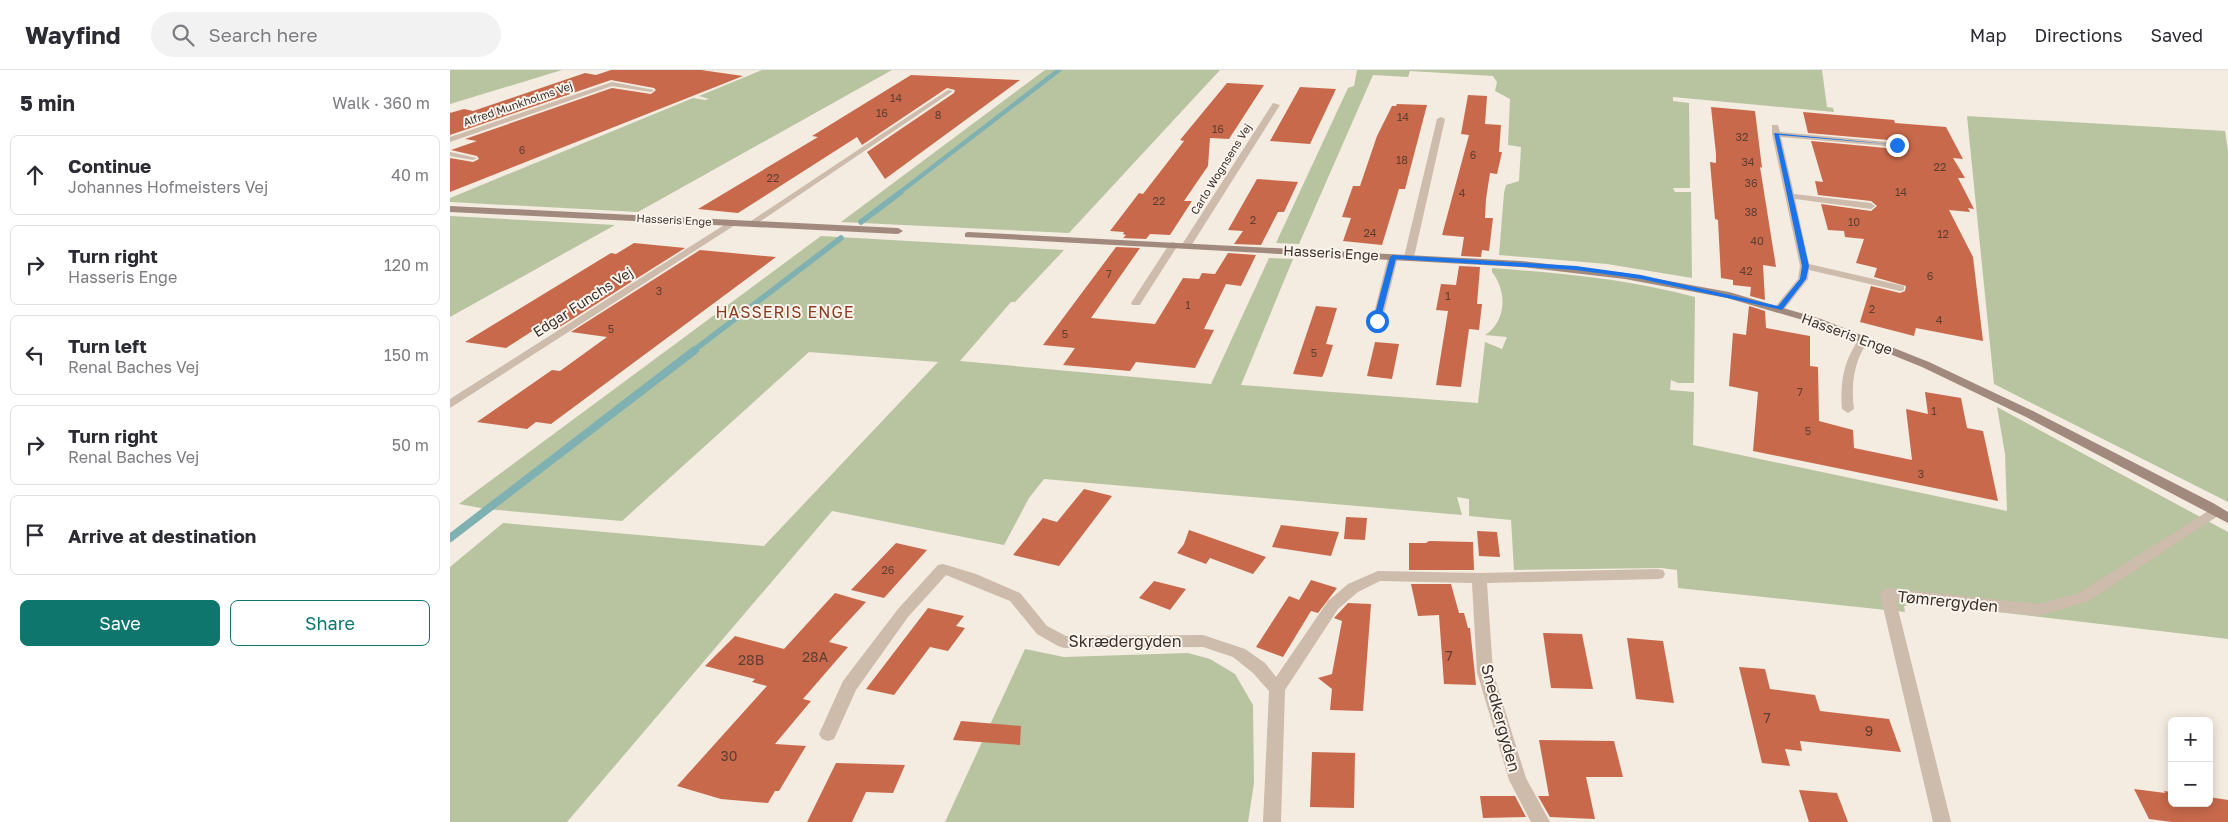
<!DOCTYPE html>
<html lang="en">
<head>
<meta charset="utf-8">
<style>
	:root { --surface:#fff; --page:#f2f2f3; --text:#2b2b33; --muted:#7c7c81; --line:#e1e1e2; --accent:#0f766e }
	body { margin:0; font-family:"Golos Text",sans-serif; background:var(--page); color:var(--text) }
	.controls { position:absolute; right:15px; bottom:15px; display:grid; overflow:hidden; border-radius:8px; box-shadow:0 2px 12px #0003 }
	.controls button { width:45px; height:45px; display:grid; place-items:center; padding:0; border:0; border-bottom:1px solid var(--line); background:var(--surface); color:var(--text); font:25px sans-serif }
	.stop { position:absolute; width:15px; height:15px; margin:-11px; border:4px solid #1a73e8; border-radius:50%; background:#fff }
	.stop.end { background:#1a73e8; border-color:#fff; box-shadow:0 1px 5px #0008 }
	.list { margin:0; padding:0; list-style:none }
	h2 { display:flex; justify-content:space-between; align-items:center; height:65px; margin:0; padding:0 20px; font-size:21px }
	h2 small { font-size:16px; font-weight:400; color:var(--muted) }
	.list li { display:grid; grid-template-columns:32px 1fr auto; gap:15px; align-items:center; box-sizing:border-box; height:80px; margin:0 10px 10px; padding:0 10px; border:1px solid var(--line); border-radius:8px }
	.list b { display:block; font-size:19px; white-space:nowrap }
	.list p { margin:0; font-size:16px; white-space:nowrap; color:var(--muted) }
	.list em { font-size:16px; font-style:normal; color:var(--muted) }
	.actions { display:flex; gap:10px; padding:15px 20px }
	.actions a { flex:1; padding:11px 0; border:1px solid var(--accent); border-radius:8px; text-align:center; font-size:18px; color:var(--accent) }
	.actions .main { background:var(--accent); color:#fff }
	.icon { flex:none; width:28px; height:28px; fill:none; stroke:currentColor; stroke-width:2; stroke-linecap:round; stroke-linejoin:round }
	.map { position:relative; flex:none; width:1778px; height:752px; overflow:hidden }
	header { display:flex; align-items:center; gap:30px; box-sizing:border-box; height:70px; padding:0 25px; background:var(--surface); border-bottom:1px solid var(--line) }
	header strong { font-size:24px }
	nav { display:flex; gap:28px; margin-inline-start:auto; font-size:18px }
	.search { width:350px; height:45px; background:var(--page); display:flex; align-items:center; gap:12px; box-sizing:border-box; padding:0 18px; border-radius:28px; color:var(--muted); font-size:19px }
	main { display:flex }
	aside { flex:1; background:var(--surface) }
	.map>svg:first-child { display:block }
	.green { fill:#b8c4a0 }
	.lines { fill:none; stroke-linecap:round; stroke-linejoin:round }
	.stream-far2 { stroke:#7fb0b2; stroke-width:4.5 }
	.stream-far1 { stroke:#7fb0b2; stroke-width:5.5 }
	.stream { stroke:#7fb0b2; stroke-width:8 }
	.building { fill:#c8694b }
	.street { fill:#cdbbac; fill-rule:evenodd }
	.secondary { fill:#a18a7d; fill-rule:evenodd }
	.route { fill:#1a73e8 }
	.labels { text-anchor:middle; stroke-width:4; stroke-linejoin:round; paint-order:stroke }
	.number-label { font-size:11px; fill:#5e3e33 }
	.far-street-label { font-size:11px; fill:#3b302b; stroke:#fbf5ee }
	.street-label { font-size:14px; fill:#3b302b; stroke:#fbf5ee }
	.near-number-label { font-size:14px; fill:#5e3e33 }
	.quarter-label { font-size:16px; letter-spacing:1px; fill:#8c3b22; stroke:#fbf5ee }
	.near-street-label { font-size:16px; fill:#3b302b; stroke:#fbf5ee }
</style>
</head>
<body>
<header>
<strong>Wayfind</strong>
<div class="search"><svg class="icon" aria-label="search" viewBox="0 0 24 24"><circle cx="10" cy="10" r="6"/><path d="M15 15l6 6"/></svg>Search here</div>
<nav><a>Map</a><a>Directions</a><a>Saved</a></nav>
</header>
<main>
<aside>
<h2>5 min<small>Walk · 360 m</small></h2>
<ul class="list">
<li><svg class="icon" aria-label="ahead" viewBox="0 0 24 24"><path d="M12 20V5M6 11l6-6 6 6"/></svg><div><b>Continue</b><p>Johannes Hofmeisters Vej</p></div><em>40 m</em></li>
<li><svg class="icon" aria-label="right" viewBox="0 0 24 24"><path d="M7 20v-9h11M14 6l5 5-5 5"/></svg><div><b>Turn right</b><p>Hasseris Enge</p></div><em>120 m</em></li>
<li><svg class="icon" aria-label="left" viewBox="0 0 24 24"><path d="M17 20v-9H6M10 6l-5 5 5 5"/></svg><div><b>Turn left</b><p>Renal Baches Vej</p></div><em>150 m</em></li>
<li><svg class="icon" aria-label="right" viewBox="0 0 24 24"><path d="M7 20v-9h11M14 6l5 5-5 5"/></svg><div><b>Turn right</b><p>Renal Baches Vej</p></div><em>50 m</em></li>
<li><svg class="icon" aria-label="arrive" viewBox="0 0 24 24"><path d="M6 21V4h12l-3 4 3 4H6"/></svg><div><b>Arrive at destination</b></div></li>
</ul>
<div class="actions"><a class="main">Save</a><a>Share</a></div>
</aside>
<div class="map">
<svg width="1778" height="752" viewBox="0 0 1778 752">
	<rect width="100%" height="100%" fill="#f4ebe1"/>
	<g class="green">
		<path d="M0,0H112L0,34Z"/>
		<path d="M312,0H442L188,142L0,132V128L243,28L255,30L259,29L249,26Z"/>
		<path d="M595,0H770L619,163L391,152Z"/>
		<path d="M907,0H1372L1377,37L1383,38L1384,42L1223,27V31L1239,33L1240,118H1223L1225,122H1241L1242,208L1157,194L1049,185L1054,123L1056,115L1069,111L1071,77L1058,75L1060,29L1045,21L1047,12L1043,6L960,1L958,7L923,5L849,174L826,173L898,18L904,16Z"/>
		<path d="M1517,46L1775,61L1778,81V432L1544,314Z"/>
		<path d="M0,146L165,155L0,247Z"/>
		<path d="M371,166L614,180L565,232H561L510,291L761,314L819,188L843,189L791,315L1028,333L1035,272L1052,279L1057,267L1035,265C1057,251 1057,221 1042,202V198C1110,203 1179,209 1245,227L1244,313H1228L1221,310L1220,320L1244,322L1243,375L1557,441L1555,384L1547,337L1778,462V569L1470,533L1454,536L1455,542L1228,518L1227,500L1211,498L1064,500L1061,450L1019,446V429L1007,427L1012,445L594,409L579,428L554,475L382,441L117,752H0V497L53,453L314,476L488,292L359,282L172,451L36,439L9,434Z"/>
		<path d="M575,579L614,587L738,583L760,589L785,604L803,635L804,713L798,752H495Z"/>
	</g>
	<g class="lines">
		<path class="stream-far2" d="M449,123L609,0"/>
		<g class="stream-far1">
			<path d="M411,152L451,122"/>
			<path d="M243,281L391,168"/>
		</g>
		<path class="stream" d="M0,468L245,280"/>
	</g>
	<g class="building">
		<path d="M161,0H251L293,6L0,122V88L23,92L29,89L27,86L1,80L27,71L15,69L162,18L201,24L206,20L204,18L161,10L0,65V43L14,39L23,41L135,3L146,5Z"/>
		<path d="M461,5L570,10L435,109L417,82L504,23L505,20L497,18L412,75L407,67L288,143L248,139L368,67L362,66Z"/>
		<path d="M777,13L814,15L779,69L760,68L758,96L734,131H742L720,165L700,164L696,169L673,168L676,165L673,164L674,162L660,161L689,123L693,124L734,71L730,70Z"/>
		<path d="M850,17L886,19L860,74L820,71Z"/>
		<path d="M1018,25L1037,26L1035,54L1051,55L1049,82H1052L1047,104L1040,103L1036,129L1035,148H1043L1039,181L1032,180L1031,187L1011,186L1014,167L992,165L1019,65L1011,64Z"/>
		<path d="M947,34L977,35L955,119H949L932,175L893,171L901,148L892,147L903,116H910L927,66L942,36H946Z"/>
		<path d="M1261,37L1305,41L1312,98L1310,97L1326,197L1313,195L1315,230L1300,226L1301,217L1283,215V210L1271,208L1268,150L1265,149L1260,92L1266,93V84Z"/>
		<path d="M1353,42L1444,50L1445,53L1496,57L1513,89L1503,88L1515,108H1508L1524,139L1518,138L1520,142L1499,140L1523,187L1533,271L1466,258L1464,266L1410,252L1421,216L1450,223L1455,221L1456,216L1424,207L1427,198L1406,193L1414,169L1395,167L1394,161L1378,160L1371,134L1421,141L1427,136L1421,131L1368,125L1365,111L1373,112L1361,71L1447,79L1453,74L1450,71L1358,63Z"/>
		<path d="M807,109L848,112L834,142H828L811,175L784,174L793,161L778,160Z"/>
		<path d="M184,173L235,178L105,260L87,258L56,278L15,272L161,183L166,184Z"/>
		<path d="M666,177L690,178L641,248L705,254L733,208L749,209L752,203L765,204L778,183L806,185L791,216L776,214L754,259L764,260L745,298L686,292L680,301L613,295L625,278L593,275Z"/>
		<path d="M250,180L326,187L101,354L86,352L77,359L27,352L102,300L110,301L157,267L121,262Z"/>
		<path d="M1009,196L1030,197L1027,234H1032L1029,260L1019,259L1011,317L986,315L998,241L986,240L991,214L1006,215Z"/>
		<path d="M866,236L887,238L876,274L883,275L874,303L872,307L843,304Z"/>
		<path d="M1299,236L1315,241L1316,258L1360,266V296L1368,297L1369,351L1403,360L1404,378L1462,390L1456,339L1478,344L1475,322L1511,328L1517,358L1533,361L1548,431L1303,381L1308,322L1279,316L1283,263L1296,265Z"/>
		<path d="M925,272L949,274L942,309L917,306Z"/>
		<path d="M634,419L662,426L609,496L563,485L593,448L607,452Z"/>
		<path d="M896,447L917,448L915,470L894,469Z"/>
		<path d="M831,455L889,462L881,486L822,477Z"/>
		<path d="M739,460L816,487L803,504L760,488L756,494L727,483L734,474Z"/>
		<path d="M1027,461L1047,462L1050,487L1029,486Z"/>
		<path d="M979,471L1023,472L1024,500H959V473H976Z"/>
		<path d="M446,473L477,480L434,528L401,520Z"/>
		<path d="M861,510L887,518L868,543L861,541L833,587L806,577L839,526L849,530Z"/>
		<path d="M704,511L736,519L720,540L689,528Z"/>
		<path d="M961,514H1001L1009,543H1014L1018,558H1020L1026,615L994,614L989,545L968,546Z"/>
		<path d="M385,523L416,532L379,572L398,577L353,629L361,631L325,674L356,676L329,721H325L318,733L271,729L227,716L317,616L302,612L305,609L255,596L285,566L334,579Z"/>
		<path d="M898,533L921,534L913,641L880,640L882,619L868,608L882,604L892,551L884,548Z"/>
		<path d="M478,538L514,546L506,556L515,558L498,581L480,577L444,625L416,619Z"/>
		<path d="M1093,563L1132,564L1143,619L1101,618Z"/>
		<path d="M1177,568L1213,571L1224,633L1186,629Z"/>
		<path d="M1289,597L1315,599L1320,619L1365,625L1370,641L1439,649L1451,682L1350,671L1352,681L1335,679L1340,696L1312,693Z"/>
		<path d="M511,651L571,656L570,675L503,670Z"/>
		<path d="M1089,670L1164,671L1173,707H1136L1145,749L1100,747L1088,726H1099Z"/>
		<path d="M862,682L905,683L904,738L860,737Z"/>
		<path d="M386,693L455,695L443,723L416,722L402,752H357Z"/>
		<path d="M1684,719L1715,723L1714,721L1722,722V733H1759V727L1778,730V752H1722L1699,749Z"/>
		<path d="M1349,720L1387,723L1398,752H1359Z"/>
		<path d="M1030,726H1065L1076,747L1033,748Z"/>
	</g>
	<g class="lines">
		<g class="street">
			<path d="M162,12L204,20L201,22L162,16L0,72V67Z"/>
			<path d="M498,20L503,21L305,155L298,153Z"/>
			<path d="M823,33L830,35L741,176L739,178H733L731,176Z"/>
			<path d="M991,47L995,49L964,187L959,190L954,187L987,49Z"/>
			<path d="M1322,55H1328L1330,62L1450,73L1451,75L1447,77L1331,67L1344,124L1421,133L1425,136L1421,139L1345,129L1359,194L1454,216V220L1450,221L1359,200L1358,209L1333,241H1325V237L1348,209L1350,196L1322,64Z"/>
			<path d="M0,82L27,88L23,90L0,86Z"/>
			<path d="M282,150L285,151V155L0,338V329Z"/>
			<path d="M723,172L728,175L691,233L690,235H682L681,233L720,173Z"/>
			<path d="M943,184L948,187L932,251L927,254L923,253L922,251L938,187Z"/>
			<path d="M1415,265L1420,268C1404,291 1401,311 1404,339L1398,343L1392,339C1390,310 1394,290 1411,266Z"/>
			<path d="M1766,436L1771,438L1773,441L1771,444L1639,531L1588,546L1446,531L1501,752H1483L1430,524L1432,520L1437,518L1588,534L1629,523Z"/>
			<path d="M493,494L526,504L570,523L597,556L616,566L753,565L795,579L815,593L826,607L878,531L898,514L928,501L1029,503L1208,499L1213,500L1215,504L1213,508L1208,509L1037,513L1043,602L1076,708L1100,752H1081L1059,710L1027,602L1022,513L930,511L908,522L888,539L835,620L831,752H813L819,621L803,603L783,587L753,577L614,578L608,576L587,564L560,531L496,505L458,547L406,620L384,669L378,671L372,669L369,664L393,611L448,539L488,495Z"/>
		</g>
		<g class="secondary">
			<path d="M0,136L448,158L453,161L448,164L0,142Z"/>
			<path d="M518,162L1071,191L1175,203L1279,222L1371,249L1479,292L1585,342L1763,433L1778,442V453L1576,347L1472,297L1363,253L1277,228L1175,209L1071,197L515,167V163Z"/>
		</g>
	</g>
	<path class="route" d="M1324,63L1449,75L1329,65L1359,196L1356,209L1332,240L1191,209L1126,200L946,189L930,251L927,253L923,251L940,187L943,185L1126,196L1191,205L1328,236L1350,209L1352,196Z"/>
	<g class="labels">
		<g class="number-label">
			<text x="446" y="32">14</text>
			<text x="432" y="47">16</text>
			<text x="488" y="49">8</text>
			<text x="953" y="51">14</text>
			<text x="768" y="63">16</text>
			<text x="1292" y="71">32</text>
			<text x="72" y="84">6</text>
			<text x="1023" y="89">6</text>
			<text x="952" y="94">18</text>
			<text x="1298" y="96">34</text>
			<text x="1490" y="101">22</text>
			<text x="323" y="112">22</text>
			<text x="1301" y="117">36</text>
			<text x="1451" y="126">14</text>
			<text x="1012" y="127">4</text>
			<text x="709" y="135">22</text>
			<text x="1301" y="146">38</text>
			<text x="803" y="154">2</text>
			<text x="1404" y="156">10</text>
			<text x="920" y="167">24</text>
			<text x="1493" y="168">12</text>
			<text x="1307" y="175">40</text>
			<text x="1296" y="205">42</text>
			<text x="659" y="208">7</text>
			<text x="1480" y="210">6</text>
			<text x="209" y="225">3</text>
			<text x="998" y="230">1</text>
			<text x="738" y="239">1</text>
			<text x="1422" y="243">2</text>
			<text x="1489" y="254">4</text>
			<text x="161" y="263">5</text>
			<text x="615" y="268">5</text>
			<text x="864" y="287">5</text>
			<text x="1350" y="326">7</text>
			<text x="1484" y="345">1</text>
			<text x="1358" y="365">5</text>
			<text x="1471" y="408">3</text>
			<text x="438" y="504">26</text>
		</g>
		<g class="far-street-label">
			<text transform="translate(68 34) rotate(-19)" y="4">Alfred Munkholms Vej</text>
			<text transform="translate(771 99) rotate(-58)" y="4">Carlo Wognsens Vej</text>
			<text transform="translate(224 150) rotate(3)" y="4">Hasseris Enge</text>
		</g>
		<g class="street-label">
			<text transform="translate(881 183) rotate(3)" y="5">Hasseris Enge</text>
			<text transform="translate(133 232) rotate(-33)" y="5">Edgar Funchs Vej</text>
			<text transform="translate(1397 264) rotate(20)" y="5">Hasseris Enge</text>
		</g>
		<g class="near-number-label">
			<text x="999" y="591">7</text>
			<text x="365" y="592">28A</text>
			<text x="301" y="595">28B</text>
			<text x="1317" y="653">7</text>
			<text x="1419" y="666">9</text>
			<text x="279" y="691">30</text>
		</g>
		<g class="quarter-label">
			<text x="335" y="248">HASSERIS ENGE</text>
		</g>
		<g class="near-street-label">
			<text transform="translate(1498 531) rotate(6)" y="6">Tømrergyden</text>
			<text x="675" y="577">Skrædergyden</text>
			<text transform="translate(1051 648) rotate(75)" y="6">Snedkergyden</text>
		</g>
	</g>
</svg>
<div class="controls">
<button>+</button>
<button>−</button>
</div>
<div class="stop" style="left:927px;top:251px"></div>
<div class="stop end" style="left:1447px;top:75px"></div>
</div>
</main>
</body>
</html>
